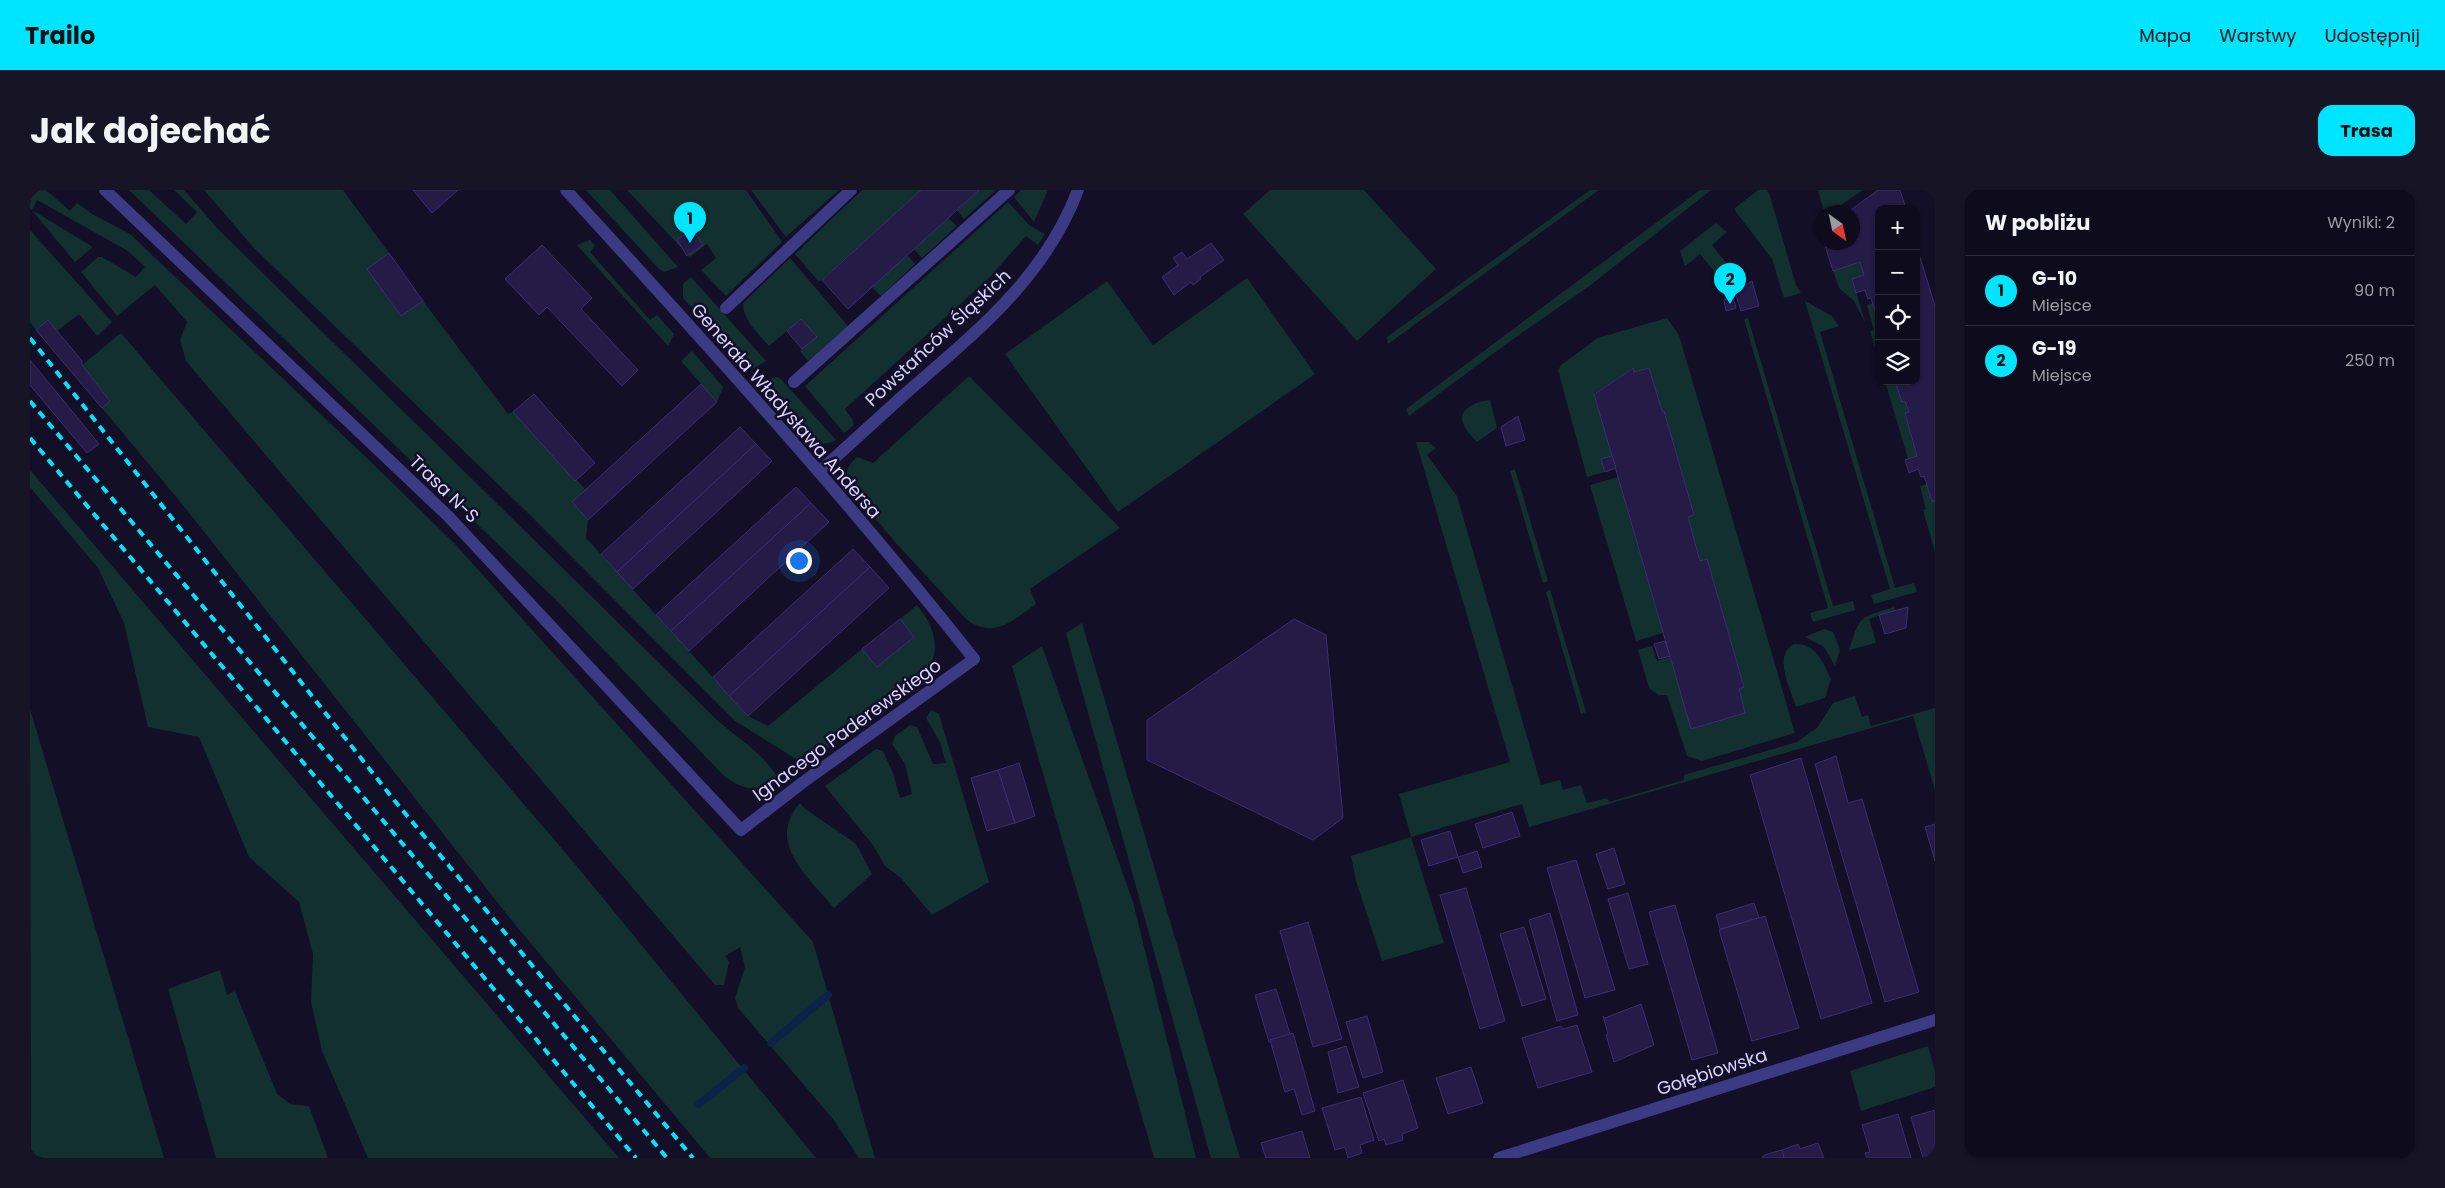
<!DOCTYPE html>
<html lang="pl">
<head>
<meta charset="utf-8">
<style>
	:root { --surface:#0e0b1c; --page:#171425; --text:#f1f3f6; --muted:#9b9ba3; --line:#2e2b3b; --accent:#00e5ff }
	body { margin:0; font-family:Poppins,sans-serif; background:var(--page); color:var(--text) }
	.controls { position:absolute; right:15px; top:15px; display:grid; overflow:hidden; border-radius:10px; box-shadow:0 1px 4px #0004 }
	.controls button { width:45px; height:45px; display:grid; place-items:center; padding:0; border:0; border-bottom:1px solid var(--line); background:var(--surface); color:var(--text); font:25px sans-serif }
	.compass { position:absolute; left:1785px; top:15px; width:45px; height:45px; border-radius:50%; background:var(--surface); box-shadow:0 1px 4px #0004; rotate:147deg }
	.you { position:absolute; left:768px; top:370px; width:18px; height:18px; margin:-12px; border:4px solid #fff; border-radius:50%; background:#1a73e8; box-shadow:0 0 0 8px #1a73e833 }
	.badge { display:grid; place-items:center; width:32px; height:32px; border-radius:50%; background:var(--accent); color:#111; font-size:16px; font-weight:700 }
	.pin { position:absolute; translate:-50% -41px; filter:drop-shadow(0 1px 2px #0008) }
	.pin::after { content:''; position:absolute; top:26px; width:18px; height:15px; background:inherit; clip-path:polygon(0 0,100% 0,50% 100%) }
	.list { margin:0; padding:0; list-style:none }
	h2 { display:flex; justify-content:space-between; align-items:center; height:65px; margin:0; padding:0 20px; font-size:21px }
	h2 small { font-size:16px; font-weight:400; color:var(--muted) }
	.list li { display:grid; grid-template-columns:32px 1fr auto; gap:15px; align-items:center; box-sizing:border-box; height:70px; padding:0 20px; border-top:1px solid var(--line) }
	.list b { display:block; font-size:19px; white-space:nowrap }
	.list p { margin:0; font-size:16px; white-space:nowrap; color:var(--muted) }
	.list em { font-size:16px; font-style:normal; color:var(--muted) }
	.icon { flex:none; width:28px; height:28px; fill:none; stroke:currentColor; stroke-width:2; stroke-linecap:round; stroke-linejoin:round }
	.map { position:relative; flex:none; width:1905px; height:968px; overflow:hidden; border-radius:15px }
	header { display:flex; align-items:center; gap:30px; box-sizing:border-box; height:70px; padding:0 25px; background:var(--accent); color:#111 }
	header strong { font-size:24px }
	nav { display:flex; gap:28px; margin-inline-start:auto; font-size:18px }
	.intro { display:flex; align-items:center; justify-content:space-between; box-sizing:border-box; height:120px; padding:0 30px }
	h1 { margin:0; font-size:35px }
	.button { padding:12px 22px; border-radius:15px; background:var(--accent); color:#111; font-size:18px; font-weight:700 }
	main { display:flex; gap:30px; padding:0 30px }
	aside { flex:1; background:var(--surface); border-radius:15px; box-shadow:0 1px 4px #0004 }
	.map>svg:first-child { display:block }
	.green { fill:#12302f }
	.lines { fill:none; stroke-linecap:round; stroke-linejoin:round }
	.stream { stroke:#0c2248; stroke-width:8 }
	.building { fill:#241b47; stroke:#3b2d73 }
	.street { stroke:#3d3a85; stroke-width:12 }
	.rail { stroke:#00e5ff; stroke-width:4; stroke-dasharray:8 6; stroke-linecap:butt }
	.labels { text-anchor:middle; stroke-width:5; stroke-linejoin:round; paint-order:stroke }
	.street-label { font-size:18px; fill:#d9d4ff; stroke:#130f26 }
</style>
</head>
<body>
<header>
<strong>Trailo</strong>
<nav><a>Mapa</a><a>Warstwy</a><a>Udostępnij</a></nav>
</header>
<div class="intro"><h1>Jak dojechać</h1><a class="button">Trasa</a></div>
<main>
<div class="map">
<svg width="1905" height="968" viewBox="0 0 1905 968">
	<rect width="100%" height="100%" fill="#130f26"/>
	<g class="green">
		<path d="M0,0H16L40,21L47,13L62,24L100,44L340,271L425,354L775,743L783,752L845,968H829L803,929L708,818L705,808L715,777L710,757L695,766L699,772L694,795H685L156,171L150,150L157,132L125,95L87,126L51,82L68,67H72L106,87L115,77L98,61L7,10L2,20L63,57L45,72L0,18Z"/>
		<path d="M99,0H119L156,34L167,22L144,0H154L188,39L688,531C712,551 734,564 750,591C730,604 713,600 694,586L527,411Z"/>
		<path d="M174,0H313L359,63L337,79L371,126L393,111L478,224L483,222L555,299L542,312L558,330L556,348L718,526L738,536L832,459L847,477L884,447L870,429L887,415C900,430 912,455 900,475C881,507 807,551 774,574L705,531L500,325L224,58Z"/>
		<path d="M556,0H580L648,77L634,82L629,79Z"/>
		<path d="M597,0H716L752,52L696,106L671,80L686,68L677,54L660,67Z"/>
		<path d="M721,0H809L756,47Z"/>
		<path d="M832,0H891L789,92L765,64Z"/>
		<path d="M949,0H966L934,29L927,20Z"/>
		<path d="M991,0H1018L1004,32L984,7Z"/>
		<path d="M1240,0H1334L1406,79L1327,151L1213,24Z"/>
		<path d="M1560,0H1569L1358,154L1357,147Z"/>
		<path d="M1670,0H1681L1562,94L1472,157L1379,226L1376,219Z"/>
		<path d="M1728,0H1737L1739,3L1766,95L1771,103L1754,108L1742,69L1706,22L1705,18Z"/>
		<path d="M1788,0H1833L1811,15L1805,16L1796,22L1794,21Z"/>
		<path d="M978,12L1000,36L1015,44L1008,55L996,46L960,87L815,219L822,229L824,235L814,243L775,196Z"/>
		<path d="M918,28L927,36L892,68L884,59Z"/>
		<path d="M1686,33L1697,42L1682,55L1712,93L1701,102L1670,64L1655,76L1650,61Z"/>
		<path d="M0,40L82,132L67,146L49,124L27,141L18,130L6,140L0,132Z"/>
		<path d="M560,50L565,56L560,62L620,130L627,125L644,144L638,156L547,55Z"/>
		<path d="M877,65L885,74L851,106L842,97Z"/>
		<path d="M760,68L818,136L778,171L770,161L786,146L771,129L739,156C728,143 713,131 713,113Z"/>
		<path d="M1830,72L1834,85L1822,89L1835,132L1824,111L1809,98L1803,81Z"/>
		<path d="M661,87L736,171L722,179L713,175L653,108V94Z"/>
		<path d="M1217,88L1285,184L1088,322L975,164L1077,91L1123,155Z"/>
		<path d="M1775,111L1802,126L1809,136L1790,142L1865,398L1884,393L1887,402L1844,414L1841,405L1860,399Z"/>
		<path d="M1843,113L1849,133V170L1840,141L1844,140L1837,115Z"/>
		<path d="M1637,128L1649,145L1765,543L1672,571L1657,566L1637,505H1628L1619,498L1608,460L1622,456L1627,471L1640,467L1661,538L1715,523L1709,499L1714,497L1677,369L1670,371L1658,327L1664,325L1634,221H1632L1619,178L1604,182L1602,178L1564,203L1582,266L1571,269L1575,282L1557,287L1528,180L1531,175L1568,148Z"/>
		<path d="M1718,128L1803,416L1823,411L1825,420L1783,432L1780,423L1798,418L1714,129Z"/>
		<path d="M91,143L545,674L786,968H680L483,732L152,314L72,218L80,210L52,175Z"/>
		<path d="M662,161L693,197L687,212L651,171Z"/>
		<path d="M939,186L1090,338L1000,399L1006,414C982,431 965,449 937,430L865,352L817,294C815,281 818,275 827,267L843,273Z"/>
		<path d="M747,187L750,188L806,250C796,255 787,255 778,250L738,203L736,199L742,188Z"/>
		<path d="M1855,191H1865L1872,212L1875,211L1879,222L1875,224L1887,266L1878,269Z"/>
		<path d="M1460,210L1467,238L1447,252C1442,246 1435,240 1433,233C1427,218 1449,211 1460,210Z"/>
		<path d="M1386,252H1398L1406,258L1397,265L1427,306L1511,595L1530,590L1533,600L1551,595L1557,613L1577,608L1579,612L1654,590V585L1767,552L1787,538L1803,513L1825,506L1832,527L1838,525L1841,536L1905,518V600L1883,526L1499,637L1492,614L1381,647L1414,753L1352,771L1326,691L1321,666L1381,647L1369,604L1480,572Z"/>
		<path d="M1485,279L1518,391L1513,393L1480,281Z"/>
		<path d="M0,280L589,968H338L292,861L281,812L283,764L269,712L219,667L169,547L118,537L94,433L68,378L0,297Z"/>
		<path d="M1588,287L1633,443L1606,451L1560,295Z"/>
		<path d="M1897,294L1902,311H1905V362L1893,320L1896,319L1890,296Z"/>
		<path d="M1520,400L1556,522L1551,524L1516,402Z"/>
		<path d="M1864,417L1865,421L1839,429L1846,453L1819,460C1830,425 1829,428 1864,417Z"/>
		<path d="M1052,433L1210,968H1181L1036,443Z"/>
		<path d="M1794,439L1803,442L1810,460L1805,476L1794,457L1775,447Z"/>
		<path d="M1764,454C1786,453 1793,472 1801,489L1795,508L1766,517C1761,500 1742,465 1764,454Z"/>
		<path d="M1012,456L1103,712L1166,968H1124L982,476Z"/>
		<path d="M0,519L134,968H1Z"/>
		<path d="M901,520L909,524L959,692L902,725L871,688L855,676L843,655L795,596L846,559L853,561L863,583L870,608L882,604L875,574L862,554L865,546L880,535L887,537L903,574L916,573L910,552L896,528Z"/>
		<path d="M770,613L774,618L826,654L842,684L804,718C779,687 735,653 770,613Z"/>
		<path d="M190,780L197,805L205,801L247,904L260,914L279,916L298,968H186L138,799Z"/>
		<path d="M1898,856L1905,881V897L1831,921L1820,881Z"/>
	</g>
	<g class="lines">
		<g class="stream">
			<path d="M741,853L798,805"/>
			<path d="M669,914L714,878"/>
		</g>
	</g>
	<g class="building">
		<path d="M383,0H428L402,23Z"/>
		<path d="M891,0H949L818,119L792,90Z"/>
		<path d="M1848,0H1870L1876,19H1849V133L1841,108L1838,109L1835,100L1826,103L1822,89L1834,85L1830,72L1803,81L1794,52H1822V22H1818Z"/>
		<path d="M662,39L673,55L657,66L647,50Z"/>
		<path d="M1181,53L1194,70L1170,87L1171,89L1163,95L1161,92L1144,105L1132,87L1148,75L1143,68L1152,62L1157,69Z"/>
		<path d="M1886,54L1905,116V311H1902L1894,286L1891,287L1888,279L1879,283L1875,270L1887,266L1875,223L1879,222L1875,211L1872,212L1865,191H1886Z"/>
		<path d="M512,55L562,108L551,119L608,180L592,196L517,117L509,125L475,89Z"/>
		<path d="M359,63L393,111L371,126L337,79Z"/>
		<path d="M1722,91L1729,116L1711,121L1705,102Z"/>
		<path d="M1703,107L1706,118L1696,121L1694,110Z"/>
		<path d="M771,129L787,147L772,159L757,141Z"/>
		<path d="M18,130L52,171V175L80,211L72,218L6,140Z"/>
		<path d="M0,170L69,254L57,263L0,195Z"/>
		<path d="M1603,178L1604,182L1619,178L1632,221H1634L1664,325L1658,327L1670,371L1677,369L1714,497L1709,499L1715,523L1661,539L1564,204Z"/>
		<path d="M671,194L687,212L558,330L542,312Z"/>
		<path d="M504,204L565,273L545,291L483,222Z"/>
		<path d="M1488,226L1495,250L1476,256L1471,237Z"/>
		<path d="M710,237L726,254L587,382L571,364Z"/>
		<path d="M726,254L742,271L603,399L587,382Z"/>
		<path d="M1582,266L1586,278L1575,282L1571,269Z"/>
		<path d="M766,297L781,313L641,441L626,425Z"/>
		<path d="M781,313L799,332L659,461L641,441Z"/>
		<path d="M823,359L840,377L699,506L683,487Z"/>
		<path d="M840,377L859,398L718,526L699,506Z"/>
		<path d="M1878,417L1876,438L1855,444L1849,425Z"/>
		<path d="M870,429L884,447L847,477L832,459Z"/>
		<path d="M1264,429L1296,445L1313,628L1283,650L1117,570V530Z"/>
		<path d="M1635,451L1640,466L1629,469L1624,454Z"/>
		<path d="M1806,566L1818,613L1832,609L1889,802L1855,812L1785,574Z"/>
		<path d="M1771,568L1842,813L1791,829L1720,585Z"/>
		<path d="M989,573L1005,626L985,633L968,580Z"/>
		<path d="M968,580L985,633L957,641L941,588Z"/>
		<path d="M1482,622L1490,646L1453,658L1445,634Z"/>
		<path d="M1905,634V671L1895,637Z"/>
		<path d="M1420,641L1428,667L1399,676L1391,650Z"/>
		<path d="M1584,658L1595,694L1578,699L1566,664Z"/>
		<path d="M1447,661L1452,677L1433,683L1428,667Z"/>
		<path d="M1546,670L1585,800L1555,808L1517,678Z"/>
		<path d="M1436,698L1475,831L1450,839L1410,705Z"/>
		<path d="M1598,703L1618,774L1599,779L1578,709Z"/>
		<path d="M1724,713L1729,728L1690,739L1686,725Z"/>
		<path d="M1645,715L1688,863L1662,870L1619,722Z"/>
		<path d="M1520,723L1548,825L1527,831L1499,730Z"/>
		<path d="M1735,726L1769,838L1722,851L1689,740Z"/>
		<path d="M1278,732L1312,849L1283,857L1250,741Z"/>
		<path d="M1494,737L1516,809L1492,816L1470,744Z"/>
		<path d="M1246,799L1260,844L1239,852L1225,805Z"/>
		<path d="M1611,814L1624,855L1584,872L1576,845L1578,844L1573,826L1575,828Z"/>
		<path d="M1337,826L1353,882L1333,888L1316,832Z"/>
		<path d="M1547,835L1562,882L1508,898L1492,848L1531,836L1533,839Z"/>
		<path d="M1263,843L1285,921L1272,925L1264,899L1255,902L1240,850Z"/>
		<path d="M1316,856L1329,897L1308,903L1298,862Z"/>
		<path d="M1441,877L1453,913L1418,924L1406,888Z"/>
		<path d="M1373,890L1388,938L1372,944L1373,950L1356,955L1354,949L1349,951L1333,903Z"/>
		<path d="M1331,907L1344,950L1330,955L1332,963L1318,968L1315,957L1305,960L1292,918Z"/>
		<path d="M1905,920V965L1893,968L1881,927Z"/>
		<path d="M1868,924L1881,968H1837L1835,963L1840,962L1832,935Z"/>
		<path d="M1272,941L1280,968H1236L1231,953Z"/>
		<path d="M1788,953L1794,968H1754L1752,960L1768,954L1770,959Z"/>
		<path d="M1752,960L1754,968H1732L1734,965Z"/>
	</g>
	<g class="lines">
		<g class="street">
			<path d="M75,0L418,326L711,640L772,593L944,469C816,307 676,153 536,0"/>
			<path d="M696,118L821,0"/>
			<path d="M764,192L979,0"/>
			<path d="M789,282C818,256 847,229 876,203C945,143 1015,88 1048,0"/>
			<path d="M1469,968L1905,830"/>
		</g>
		<g class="rail">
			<path d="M0,148L364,610L663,968"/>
			<path d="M0,211L637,968"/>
			<path d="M0,248L606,968"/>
		</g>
	</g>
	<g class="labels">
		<g class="street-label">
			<text transform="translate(908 148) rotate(-43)" y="6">Powstańców Śląskich</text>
			<text transform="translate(756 221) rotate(49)" y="6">Generała Władysława Andersa</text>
			<text transform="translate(414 299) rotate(44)" y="6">Trasa N-S</text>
			<text transform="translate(817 540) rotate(-36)" y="6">Ignacego Paderewskiego</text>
			<text transform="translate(1682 882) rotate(-18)" y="6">Gołębiowska</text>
		</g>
	</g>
</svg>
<div class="controls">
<button>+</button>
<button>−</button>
<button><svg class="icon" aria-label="locate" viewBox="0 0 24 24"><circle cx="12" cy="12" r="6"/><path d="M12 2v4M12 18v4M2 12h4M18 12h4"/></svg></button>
<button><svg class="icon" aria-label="layers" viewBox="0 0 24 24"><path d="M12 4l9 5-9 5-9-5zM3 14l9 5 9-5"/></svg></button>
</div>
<svg class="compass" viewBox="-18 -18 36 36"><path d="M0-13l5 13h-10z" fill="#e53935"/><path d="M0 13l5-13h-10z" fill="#9b9ba3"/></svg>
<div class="you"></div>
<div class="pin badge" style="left:660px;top:53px">1</div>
<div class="pin badge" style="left:1700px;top:114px">2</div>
</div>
<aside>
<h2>W pobliżu<small>Wyniki: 2</small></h2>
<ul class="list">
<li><span class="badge">1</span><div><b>G-10</b><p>Miejsce</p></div><em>90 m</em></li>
<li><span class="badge">2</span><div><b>G-19</b><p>Miejsce</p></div><em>250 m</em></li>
</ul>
</aside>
</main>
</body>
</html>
